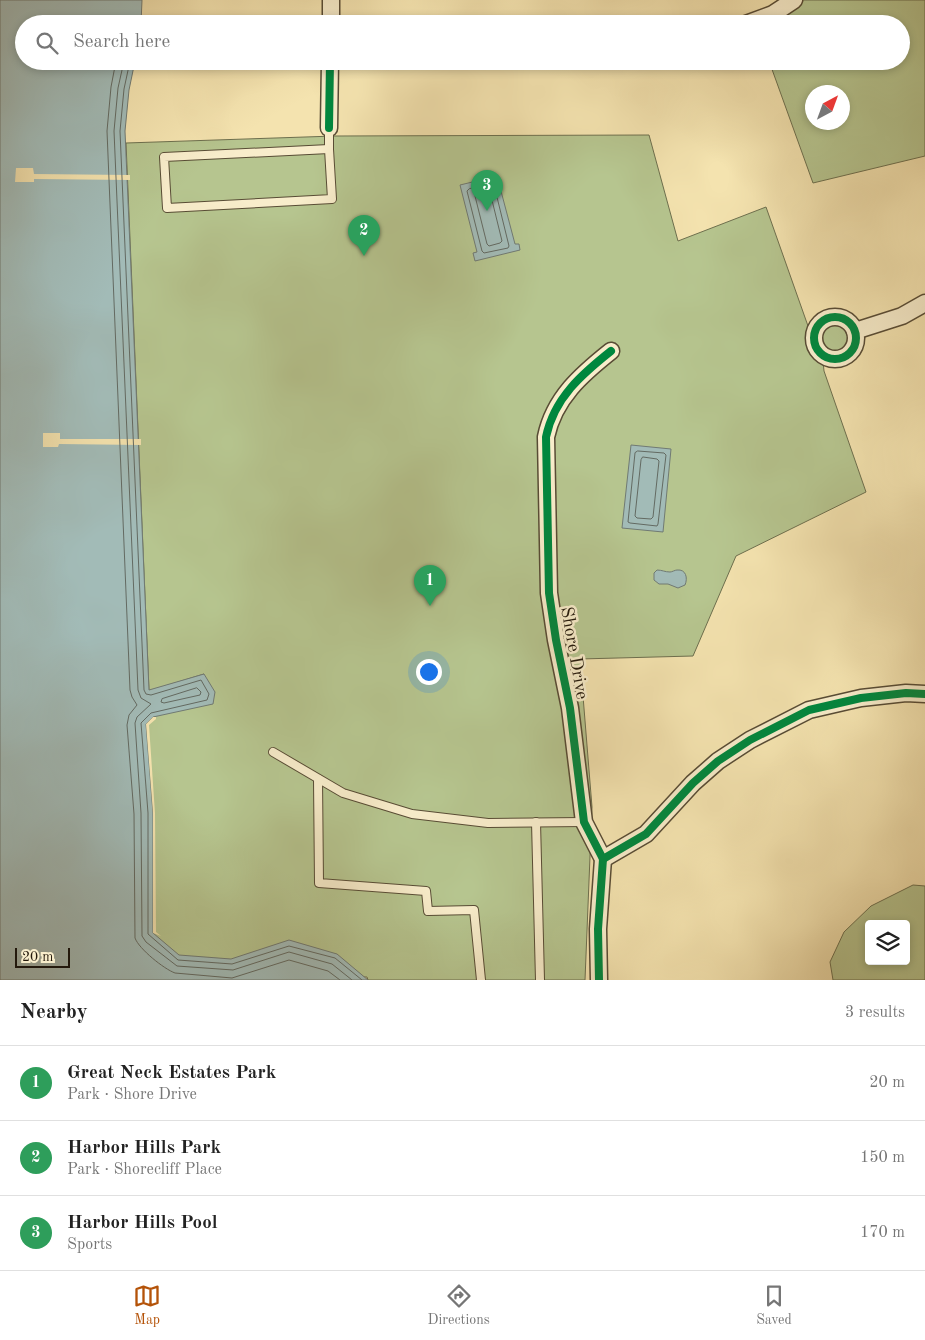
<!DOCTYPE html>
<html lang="en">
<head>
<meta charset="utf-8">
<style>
	:root { --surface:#fff; --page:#f6f6f6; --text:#222; --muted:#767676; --line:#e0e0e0; --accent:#b45309 }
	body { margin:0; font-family:"Old Standard TT",serif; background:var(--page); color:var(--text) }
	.controls { position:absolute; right:15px; bottom:15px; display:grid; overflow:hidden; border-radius:5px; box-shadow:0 2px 8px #0003 }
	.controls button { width:45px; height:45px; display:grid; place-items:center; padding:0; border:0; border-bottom:1px solid var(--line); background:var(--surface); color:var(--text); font:25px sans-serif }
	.compass { position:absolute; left:805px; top:85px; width:45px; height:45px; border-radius:50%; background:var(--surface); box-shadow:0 2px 8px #0003; rotate:41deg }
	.scale { position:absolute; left:15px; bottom:12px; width:55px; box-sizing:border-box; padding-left:5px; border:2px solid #24190c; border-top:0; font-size:14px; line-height:18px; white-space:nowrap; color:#24190c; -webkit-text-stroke:4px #f8edcb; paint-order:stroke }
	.you { position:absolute; left:428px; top:671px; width:18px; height:18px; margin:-12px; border:4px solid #fff; border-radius:50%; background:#1a73e8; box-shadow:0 0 0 8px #1a73e833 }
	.badge { display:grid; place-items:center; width:32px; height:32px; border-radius:50%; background:var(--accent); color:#fff; font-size:16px; font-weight:700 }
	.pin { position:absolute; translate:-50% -41px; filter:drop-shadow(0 1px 2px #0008) }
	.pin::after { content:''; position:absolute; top:26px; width:18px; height:15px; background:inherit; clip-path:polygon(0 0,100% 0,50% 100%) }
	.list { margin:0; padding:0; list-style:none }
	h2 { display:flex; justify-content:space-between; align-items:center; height:65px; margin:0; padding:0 20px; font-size:21px }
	h2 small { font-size:16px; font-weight:400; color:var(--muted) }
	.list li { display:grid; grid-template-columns:32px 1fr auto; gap:15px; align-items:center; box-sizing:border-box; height:75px; padding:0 20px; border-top:1px solid var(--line) }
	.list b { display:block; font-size:19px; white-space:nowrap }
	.list p { margin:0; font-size:16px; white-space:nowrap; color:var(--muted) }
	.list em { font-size:16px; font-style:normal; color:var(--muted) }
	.icon { flex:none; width:28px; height:28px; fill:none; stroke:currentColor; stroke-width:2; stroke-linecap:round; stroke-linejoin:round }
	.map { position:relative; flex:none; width:925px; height:980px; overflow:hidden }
	.search { position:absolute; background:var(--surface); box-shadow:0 2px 8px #0003; left:15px; right:15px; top:15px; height:55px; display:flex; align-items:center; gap:12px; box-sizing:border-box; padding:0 18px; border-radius:28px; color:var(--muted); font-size:19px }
	.sheet { height:290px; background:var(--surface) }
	nav { display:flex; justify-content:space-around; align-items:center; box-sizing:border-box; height:70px; border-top:1px solid var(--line); background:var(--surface); font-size:14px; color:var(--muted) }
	nav a { display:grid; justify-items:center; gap:2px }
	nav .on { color:var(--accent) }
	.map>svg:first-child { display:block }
	.green { fill:#b6c58f; stroke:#6d6f4e; fill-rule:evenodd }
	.water { fill:#a2bbb7; stroke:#707a73 }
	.pier { fill:#f4e3af }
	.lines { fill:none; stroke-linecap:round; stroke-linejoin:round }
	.shore { stroke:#636a62; stroke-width:1 }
	.service-casing { stroke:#584c35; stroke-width:10 }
	.minor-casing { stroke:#584c35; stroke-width:19 }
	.service { stroke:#f8edcb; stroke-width:8 }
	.minor { stroke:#f8edcb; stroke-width:16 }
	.cycleway-casing { stroke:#f8edcb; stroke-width:11 }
	.cycleway { stroke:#00873e; stroke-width:8 }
	.labels { text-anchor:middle; stroke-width:5; stroke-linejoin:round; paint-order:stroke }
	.street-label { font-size:18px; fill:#24190c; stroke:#f8edcb }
</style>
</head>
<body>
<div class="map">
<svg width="925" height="980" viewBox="0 0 925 980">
	<rect width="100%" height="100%" fill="#f4e3af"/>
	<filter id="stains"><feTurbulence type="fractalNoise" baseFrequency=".004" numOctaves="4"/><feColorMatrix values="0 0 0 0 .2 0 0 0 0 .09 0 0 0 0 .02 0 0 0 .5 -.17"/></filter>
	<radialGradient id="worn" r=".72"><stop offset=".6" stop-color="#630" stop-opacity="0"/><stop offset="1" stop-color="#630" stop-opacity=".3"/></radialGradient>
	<g class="green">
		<path d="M794,0H925V156L813,183L769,61H901V24H755ZM812,92H842V122H812Z"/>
		<path d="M649,135L678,241L766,207L808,326L822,351L824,371L866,492L736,556L693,656L580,659L592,807L585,980H368L367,977L239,975L128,980L153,933V813L146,724L204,674L149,691L126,143L335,136Z"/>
		<circle cx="835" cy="338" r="17"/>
		<path d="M913,885L925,886V980H833L830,962L844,932L871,906ZM869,924H906V961H869Z"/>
	</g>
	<g class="water">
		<path d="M0,0H142L141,24H24V61H135L129,90L125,131L149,690L204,674L215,692L213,704L153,717L146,724L153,813V933L179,955L231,959L289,940L337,954L368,980H0Z"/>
		<path d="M497,176L515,244H519L520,250L475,261L473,253L477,252L460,185Z"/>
		<path d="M631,445L671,449L663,532L622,528Z"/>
		<path d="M657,570C662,570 665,572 670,572C672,572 675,570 677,570C686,569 688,578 685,585L678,588L668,584H659L654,580V573Z"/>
	</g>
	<g class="pier">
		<path d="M16,168H33L34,174L130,175V180L34,179V182H15Z"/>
		<path d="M43,433H60V439H141V445L59,444L58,447H43Z"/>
		<path d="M153,717H156V719L149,725L155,813L156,932L161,936L153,933V813L146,724Z"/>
	</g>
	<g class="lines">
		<g class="shore">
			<path d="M116,61L111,87L107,131L130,690L132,697L137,705L129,715L127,725L134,814L135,938C139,949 164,969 175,973L232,978L289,960L328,971L340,980"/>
			<path d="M124,61L118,88L114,131L138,690L141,698L151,704L137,717L135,723L141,813L142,936L146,942L177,966L233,970L289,952L332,964L352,980"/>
			<path d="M130,61L124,89L120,131L144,690L146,694L151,695L201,680L209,694L207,700L151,713L141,723L148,813V934L178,960L232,964L289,946L335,958L362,980"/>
			<path d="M492,183L494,185L509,246L508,248L484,253L482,251L467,191L469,189Z"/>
			<path d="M487,190L490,192L502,241L500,243L489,246L487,244L475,196L476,193Z"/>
			<path d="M638,451L664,453L666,455L658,524L657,526L630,523L628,522L635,453Z"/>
			<path d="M643,457L657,459L659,461L653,517L651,519L637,518L635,516L641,460Z"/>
			<path d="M197,688L201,692L200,695L164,703L161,702L162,699Z"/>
		</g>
		<g class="service-casing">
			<g id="service">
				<path d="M329,149L332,199L167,208L164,157Z"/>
				<path d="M329,149V128"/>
				<path d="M273,752L343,793L412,814L488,823L584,822"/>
				<path d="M318,779L319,883L426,891L428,911L474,910L481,980"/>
				<path d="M536,822L540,980"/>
			</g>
		</g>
		<g class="minor-casing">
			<g id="minor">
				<path d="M331,24V0"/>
				<path d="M746,24L773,14L794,0"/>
				<path d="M329,128L330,61"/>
				<circle cx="835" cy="338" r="21"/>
				<path d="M855,331L902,316L925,303"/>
				<path d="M603,859L646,834L693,783L718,761L750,740L809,710L861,698L906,693L925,694"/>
				<path d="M599,980L598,929L603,859L584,822L570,708L556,640L549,593L546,437C554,398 582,374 611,351"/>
			</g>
		</g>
		<use href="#service" class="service"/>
		<use href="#minor" class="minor"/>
		<g class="cycleway-casing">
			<g id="cycleway">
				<path d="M329,128L330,61"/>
				<circle cx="835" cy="338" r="21"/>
				<path d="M603,859L646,834L693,783L718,761L750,740L809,710L861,698L906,693L925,694"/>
				<path d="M599,980L598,929L603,859L584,822L570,708L556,640L549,593L546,437C554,398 582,374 611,351"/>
			</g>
		</g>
		<use href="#cycleway" class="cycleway"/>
	</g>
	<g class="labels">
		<g class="street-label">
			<text transform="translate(575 653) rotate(80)" y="6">Shore Drive</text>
		</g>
	</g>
	<rect width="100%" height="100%" filter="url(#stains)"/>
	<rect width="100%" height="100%" fill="url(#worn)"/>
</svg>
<div class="controls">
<button><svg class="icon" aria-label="layers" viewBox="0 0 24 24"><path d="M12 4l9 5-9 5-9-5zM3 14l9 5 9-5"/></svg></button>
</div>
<svg class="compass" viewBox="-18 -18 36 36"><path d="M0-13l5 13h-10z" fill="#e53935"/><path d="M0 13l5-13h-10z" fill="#767676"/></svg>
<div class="scale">20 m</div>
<div class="you"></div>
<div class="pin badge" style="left:430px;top:606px;background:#2e9e5b">1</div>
<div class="pin badge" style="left:364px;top:256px;background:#2e9e5b">2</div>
<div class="pin badge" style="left:487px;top:211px;background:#2e9e5b">3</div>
<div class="search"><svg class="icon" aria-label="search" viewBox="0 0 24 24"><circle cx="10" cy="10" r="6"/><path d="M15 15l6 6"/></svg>Search here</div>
</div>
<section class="sheet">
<h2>Nearby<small>3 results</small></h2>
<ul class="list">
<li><span class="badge" style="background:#2e9e5b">1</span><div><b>Great Neck Estates Park</b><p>Park · Shore Drive</p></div><em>20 m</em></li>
<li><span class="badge" style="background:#2e9e5b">2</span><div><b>Harbor Hills Park</b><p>Park · Shorecliff Place</p></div><em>150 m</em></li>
<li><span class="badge" style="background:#2e9e5b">3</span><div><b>Harbor Hills Pool</b><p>Sports</p></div><em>170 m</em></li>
</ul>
</section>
<nav>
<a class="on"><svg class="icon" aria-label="map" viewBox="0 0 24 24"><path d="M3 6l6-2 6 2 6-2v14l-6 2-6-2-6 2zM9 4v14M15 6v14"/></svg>Map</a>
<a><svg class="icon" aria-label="directions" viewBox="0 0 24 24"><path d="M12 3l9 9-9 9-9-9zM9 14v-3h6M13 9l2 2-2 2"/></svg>Directions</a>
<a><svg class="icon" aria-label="saved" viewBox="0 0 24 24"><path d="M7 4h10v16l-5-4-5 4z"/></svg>Saved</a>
</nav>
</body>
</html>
